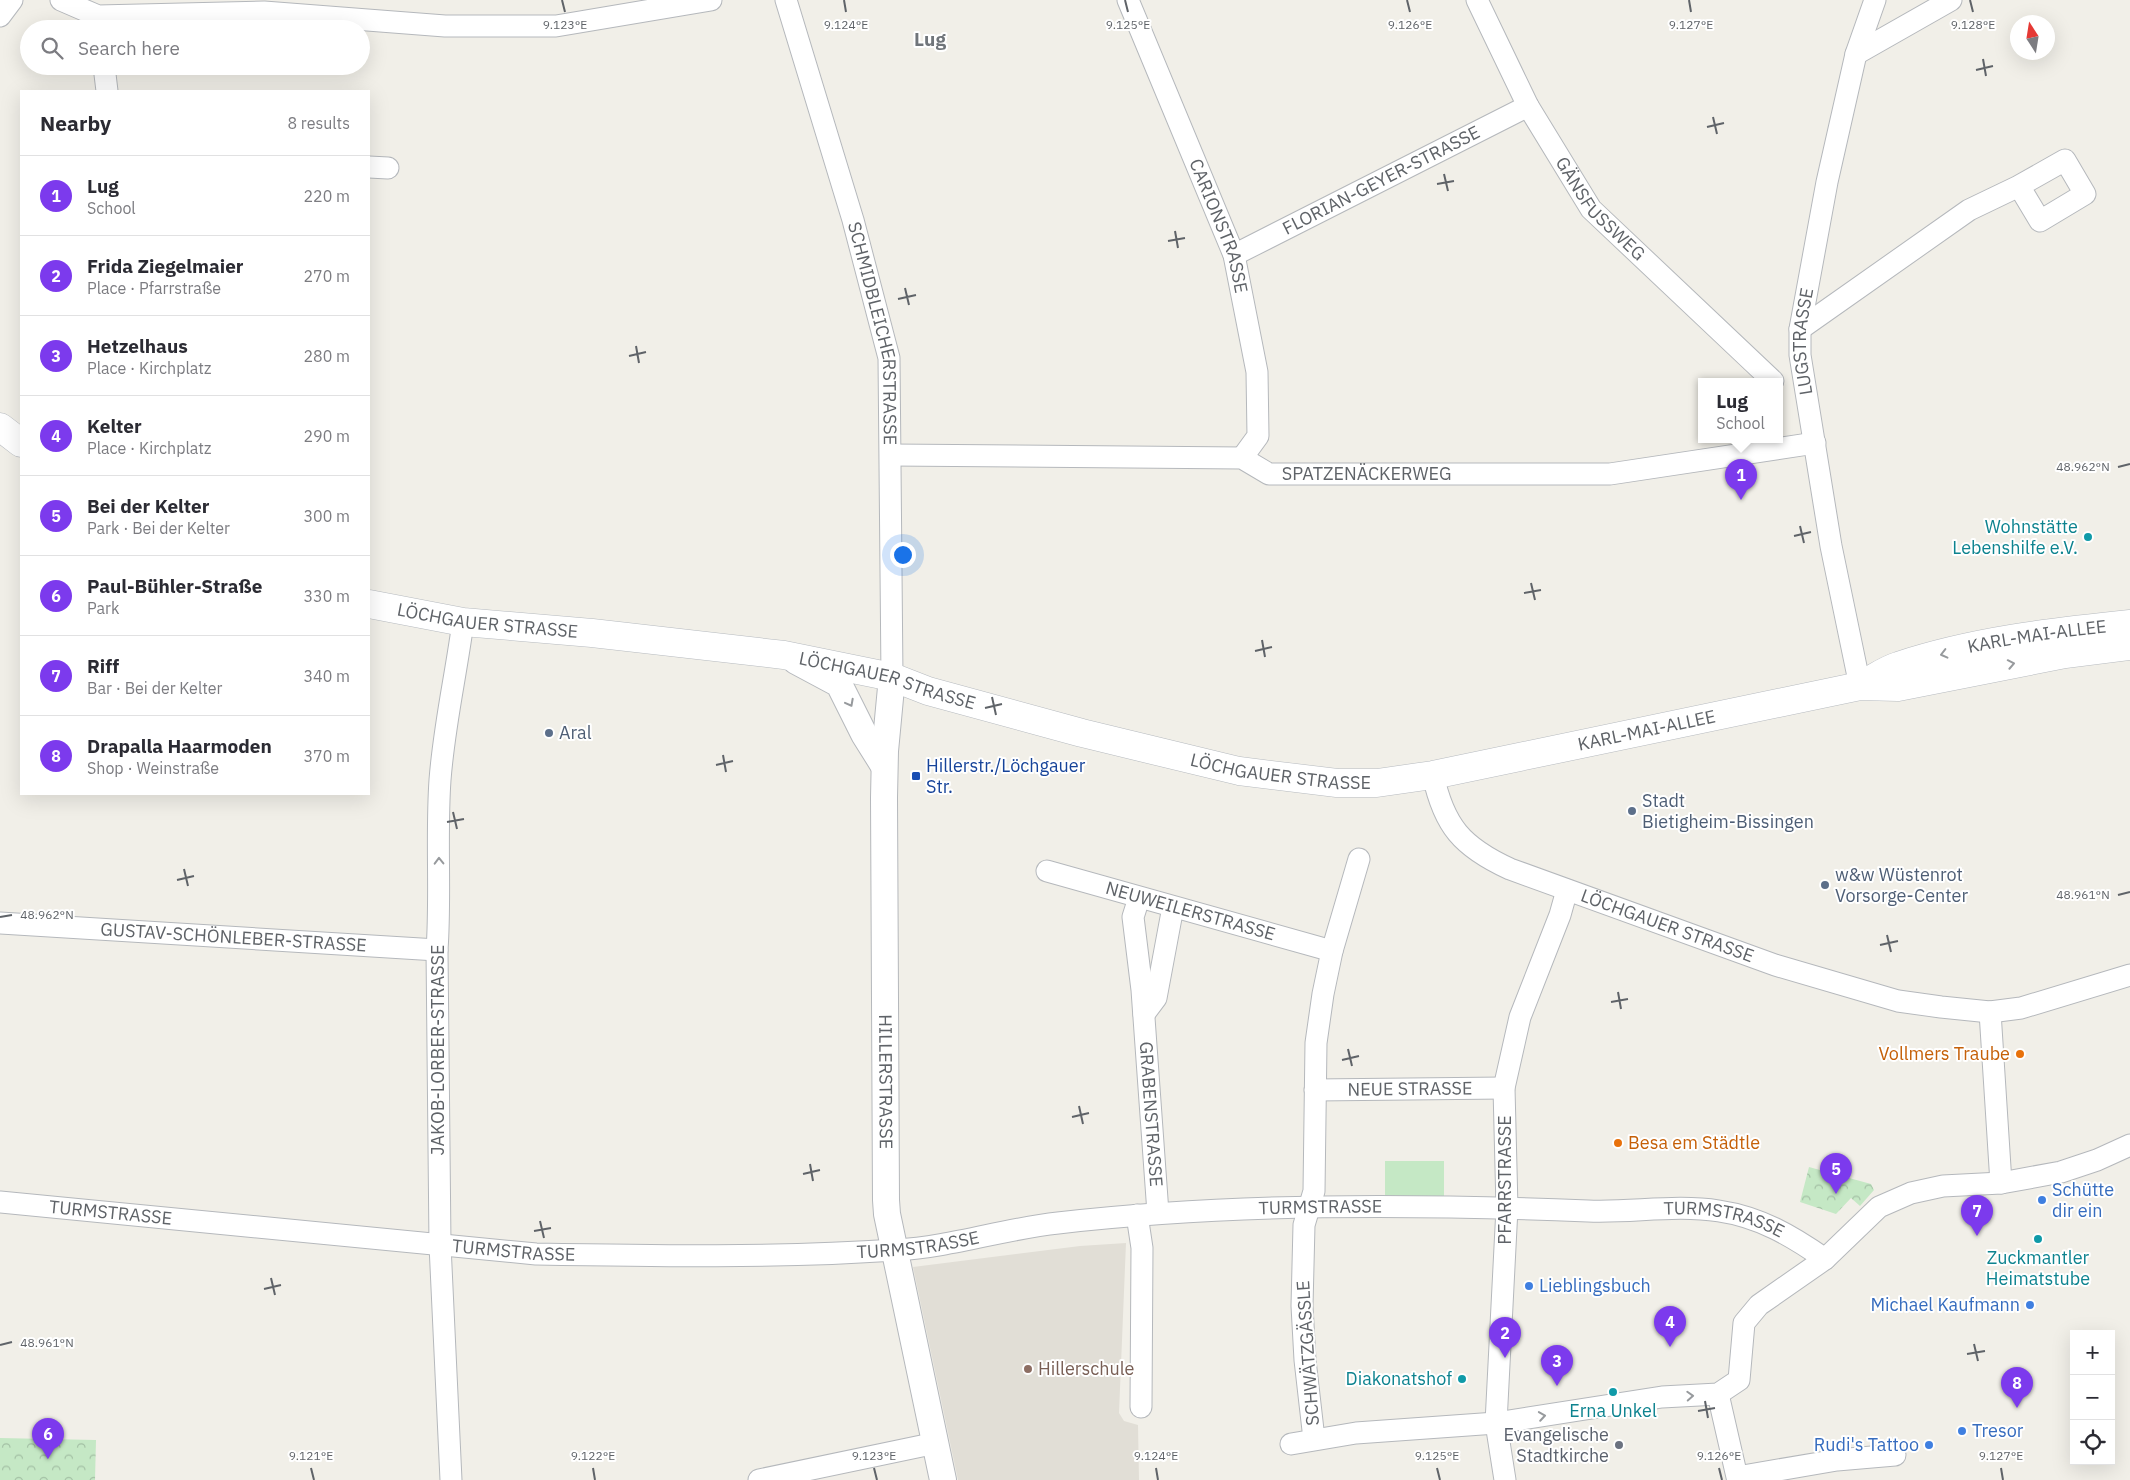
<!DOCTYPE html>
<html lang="en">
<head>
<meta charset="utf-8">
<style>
	:root { --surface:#fff; --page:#f7f7f7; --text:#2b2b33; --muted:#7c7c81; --line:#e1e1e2; --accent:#7c3aed }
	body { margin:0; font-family:"IBM Plex Sans",sans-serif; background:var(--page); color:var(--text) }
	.controls { position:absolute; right:15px; bottom:15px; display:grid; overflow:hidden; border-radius:0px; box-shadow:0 5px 20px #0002 }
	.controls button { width:45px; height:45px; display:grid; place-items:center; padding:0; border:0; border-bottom:1px solid var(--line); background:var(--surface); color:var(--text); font:25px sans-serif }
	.compass { position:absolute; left:2010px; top:15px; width:45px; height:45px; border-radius:50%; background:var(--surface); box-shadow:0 5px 20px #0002; rotate:348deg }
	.you { position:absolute; left:902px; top:554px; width:18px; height:18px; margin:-12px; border:4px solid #fff; border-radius:50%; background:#1a73e8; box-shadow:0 0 0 8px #1a73e833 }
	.badge { display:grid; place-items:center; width:32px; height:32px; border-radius:50%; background:var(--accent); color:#fff; font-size:16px; font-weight:700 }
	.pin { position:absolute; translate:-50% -41px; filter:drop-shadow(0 1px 2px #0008) }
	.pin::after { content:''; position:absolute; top:26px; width:18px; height:15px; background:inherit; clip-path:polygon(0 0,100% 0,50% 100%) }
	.popup { position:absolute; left:1698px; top:378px; width:85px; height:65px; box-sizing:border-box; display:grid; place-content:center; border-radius:0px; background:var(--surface); filter:drop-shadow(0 1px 4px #0005); font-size:16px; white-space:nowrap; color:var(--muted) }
	.popup b { font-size:19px; color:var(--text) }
	.popup::after { content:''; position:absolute; left:50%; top:100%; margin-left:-10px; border:10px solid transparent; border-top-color:var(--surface) }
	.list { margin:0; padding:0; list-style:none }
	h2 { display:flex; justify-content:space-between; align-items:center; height:65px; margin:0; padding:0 20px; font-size:21px }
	h2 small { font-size:16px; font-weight:400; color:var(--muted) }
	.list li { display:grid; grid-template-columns:32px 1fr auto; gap:15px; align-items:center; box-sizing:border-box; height:80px; padding:0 20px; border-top:1px solid var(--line) }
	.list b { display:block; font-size:19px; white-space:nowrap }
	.list p { margin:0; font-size:16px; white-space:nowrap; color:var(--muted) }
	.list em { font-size:16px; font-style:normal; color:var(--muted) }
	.icon { flex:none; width:28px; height:28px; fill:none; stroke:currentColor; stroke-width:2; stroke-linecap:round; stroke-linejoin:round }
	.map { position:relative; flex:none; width:2130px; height:1480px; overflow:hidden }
	.search { position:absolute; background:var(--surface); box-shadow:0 5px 20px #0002; left:20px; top:20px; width:350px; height:55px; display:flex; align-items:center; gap:12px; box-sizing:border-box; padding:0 18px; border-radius:28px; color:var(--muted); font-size:19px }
	.panel { position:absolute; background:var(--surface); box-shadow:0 5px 20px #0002; left:20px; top:90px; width:350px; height:705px; border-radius:0px }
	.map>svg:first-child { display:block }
	.education { fill:#e1ded6 }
	.forest { fill:url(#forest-crowns) }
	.garden { fill:#c5e8c5 }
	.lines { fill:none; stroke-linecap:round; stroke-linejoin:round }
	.minor-casing { stroke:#b5b8bc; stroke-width:23 }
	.tertiary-casing { stroke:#b5b8bc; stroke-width:28 }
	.secondary-casing { stroke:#b6babf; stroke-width:29 }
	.minor { stroke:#fff; stroke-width:21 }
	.tertiary { stroke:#fff; stroke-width:26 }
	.secondary { stroke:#fff; stroke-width:28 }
	.oneway { stroke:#979a9d }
	.ticks { fill:none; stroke:#5f6368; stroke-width:2 }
	.culture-dot { fill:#0f9aa8; stroke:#fff; stroke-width:2 }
	.service-dot { fill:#5c6f8a; stroke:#fff; stroke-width:2 }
	.transit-dot { fill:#1a4fb4; stroke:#fff; stroke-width:2 }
	.food-dot { fill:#e8710a; stroke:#fff; stroke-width:2 }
	.shop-dot { fill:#3f7fe0; stroke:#fff; stroke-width:2 }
	.education-dot { fill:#8d6e63; stroke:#fff; stroke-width:2 }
	.worship-dot { fill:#6b7280; stroke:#fff; stroke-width:2 }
	.labels { text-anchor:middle; stroke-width:4; stroke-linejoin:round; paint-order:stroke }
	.street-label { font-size:18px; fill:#5f6368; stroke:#fff }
	.culture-label { font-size:18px; fill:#0d838f; stroke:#fff; text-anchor:end }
	.service-label { font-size:18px; fill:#4e5e75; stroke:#fff; text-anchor:start }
	.transit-label { font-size:18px; fill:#164399; stroke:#fff; text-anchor:start }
	.food-label { font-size:18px; fill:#c56008; stroke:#fff; text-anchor:end }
	.shop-label { font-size:18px; fill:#366cbe; stroke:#fff; text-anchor:start }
	.education-label { font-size:18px; fill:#785e54; stroke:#fff; text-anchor:start }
	.worship-label { font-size:18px; fill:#5b616d; stroke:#fff; text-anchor:end }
	.neighbourhood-label { font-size:19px; font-weight:bold; fill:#70757a; stroke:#fff }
	.ticks-label { font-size:12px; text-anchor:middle; fill:#5f6368; stroke:#fff; stroke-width:4; stroke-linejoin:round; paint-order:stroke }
</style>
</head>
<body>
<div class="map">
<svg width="2130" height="1480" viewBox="0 0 2130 1480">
	<defs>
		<pattern id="forest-crowns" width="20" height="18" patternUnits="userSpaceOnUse" patternTransform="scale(1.25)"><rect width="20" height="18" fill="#c5e8c5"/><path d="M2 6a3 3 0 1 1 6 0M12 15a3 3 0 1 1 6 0" fill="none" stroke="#a3c0a4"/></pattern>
	</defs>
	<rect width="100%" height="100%" fill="#f1efe8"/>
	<path class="education" d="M1126,1243L1119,1413L1124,1421L1138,1425L1139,1480H958L913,1267L1080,1246Z"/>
	<g class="forest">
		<path d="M1809,1167L1871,1184L1874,1190L1860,1206L1851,1198L1836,1214L1800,1202Z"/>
		<path d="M0,1438L96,1440L95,1480H0Z"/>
	</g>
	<rect class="garden" x="1385" y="1161" width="59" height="39"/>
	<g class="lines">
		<g class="minor-casing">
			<g id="minor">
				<path d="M61,0L98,16L264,12L445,26H556L711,0"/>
				<path id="s1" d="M786,0L853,220L889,358L892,677"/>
				<path id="s2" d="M1128,0L1234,255L1257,372L1258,436L1242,458"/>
				<path id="s3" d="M1477,0L1528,106L1591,209L1773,381"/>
				<path d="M0,16L12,0"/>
				<path d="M1856,54L1951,0"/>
				<path d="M104,66L107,91"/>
				<path d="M369,167L388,168"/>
				<path id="s4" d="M1234,255L1528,106"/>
				<path d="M1800,329L1969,210L2019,186L2065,160L2085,194L2040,221L2019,186"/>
				<path id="s5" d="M891,455L1242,458L1269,474H1610L1815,443"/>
				<path id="s6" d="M1860,686L1831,546L1800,355V329L1827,182L1856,54L1875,0"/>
				<path id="s7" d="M1433,775C1444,826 1462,847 1510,869L1775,965L1898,1001L1941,1007L1990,1012L2021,1008L2130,975"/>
				<path id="s8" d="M1047,871L1332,951"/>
				<path id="s9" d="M1139,898L1133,917L1142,990L1158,1213"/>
				<path id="s10" d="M0,923L437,950"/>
				<path d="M1990,1012L2001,1183"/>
				<path d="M1144,1014L1156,998L1173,907"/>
				<path id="s11" d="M1315,1090L1504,1088"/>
				<path id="s12" d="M0,1202L536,1254C656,1256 776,1258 896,1250C951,1247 1003,1229 1058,1223C1233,1203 1412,1204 1588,1211C1632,1213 1675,1204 1719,1211C1760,1217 1792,1236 1825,1259"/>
				<path d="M1137,1215L1142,1248L1141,1407"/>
				<path d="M1718,1394L1737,1477L1837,1460L1895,1455"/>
				<path d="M1314,1439L1305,1360L1302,1306L1304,1225L1314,1191L1316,1043L1323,994L1332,951L1359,859"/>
				<path d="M1291,1444L1356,1433L1496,1423L1662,1397L1718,1394L1739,1380L1744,1323L1759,1305L1825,1259L1879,1207L1911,1193L1943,1186L2001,1183L2061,1172L2097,1160L2130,1145"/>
				<path d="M451,1480L440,1245L437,950C441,894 436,837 440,780C444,726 456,675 463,622"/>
				<path d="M759,1480L936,1443"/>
				<path d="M1505,1480L1496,1423L1507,1208L1504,1088L1520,1017L1560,915L1567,890"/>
			</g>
		</g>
		<g class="tertiary-casing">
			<g id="tertiary">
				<path d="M796,661L839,684L864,734L884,766"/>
				<path id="s13" d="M892,677L885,751L884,798L886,1200L887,1214L943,1480"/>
			</g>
		</g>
		<g class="secondary-casing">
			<g id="secondary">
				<path d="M0,427L21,443"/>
				<path id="s14" d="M369,604L463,622L592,633L784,655L892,677L928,691L1082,733L1239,771L1337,783H1377L1433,775L1860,686L1898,687L2065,654L2130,646"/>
				<path id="s15" d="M1861,685C1873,679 1885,670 1898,666C1973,641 2052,632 2130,624"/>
			</g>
		</g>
		<use href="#minor" class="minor"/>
		<use href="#tertiary" class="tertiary"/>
		<use href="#secondary" class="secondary"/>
	</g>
	<defs><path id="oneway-chevron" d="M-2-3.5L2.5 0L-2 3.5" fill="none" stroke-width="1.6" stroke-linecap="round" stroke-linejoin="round" transform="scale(1.25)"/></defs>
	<g class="oneway">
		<use href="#oneway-chevron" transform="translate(1944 654) rotate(166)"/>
		<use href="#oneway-chevron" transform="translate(2011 664) rotate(-11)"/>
		<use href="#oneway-chevron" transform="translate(850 703) rotate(62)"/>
		<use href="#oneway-chevron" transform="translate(439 861) rotate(-91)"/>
		<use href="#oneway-chevron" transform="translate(1690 1396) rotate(-3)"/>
		<use href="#oneway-chevron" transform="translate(1542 1416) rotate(-9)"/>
	</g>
	<path class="ticks" d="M562,0L565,12M844,0L846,12M1125,0L1128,12M1407,0L1410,12M1689,0L1691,12M1970,0L1973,12M1983,59L1986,76M1976,70L1993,66M1713,117L1717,134M1707,127L1724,123M1444,174L1448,191M1437,184L1454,181M1175,231L1178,248M1168,241L1185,238M905,288L909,305M898,299L916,295M636,346L639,363M629,356L646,352M2118,467L2130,464M1800,526L1804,543M1794,536L1811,532M1531,583L1535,600M1524,593L1541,590M1262,640L1265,657M1255,651L1272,647M992,697L996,715M985,708L1002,704M723,755L726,772M716,765L733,761M453,812L457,829M447,822L464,819M184,869L188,886M177,880L194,876M2118,895L2130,892M0,917L12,915M1887,935L1891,952M1880,945L1898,941M1618,992L1621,1009M1611,1002L1628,999M1348,1049L1352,1066M1342,1060L1359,1056M1079,1106L1083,1124M1072,1117L1089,1113M810,1164L813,1181M803,1174L820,1170M540,1221L544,1238M534,1231L551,1228M271,1278L275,1295M264,1289L281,1285M1974,1344L1978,1361M0,1345L12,1342M1967,1354L1985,1351M1705,1401L1708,1418M1698,1411L1715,1408M311,1468L314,1480M593,1468L595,1480M874,1468L877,1480M1156,1468L1158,1480M1437,1468L1440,1480M1719,1468L1722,1480M2001,1468L2003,1480"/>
	<g class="culture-dot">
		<circle cx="2088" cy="537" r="5"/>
		<circle cx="2038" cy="1239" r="5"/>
		<circle cx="1462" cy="1379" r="5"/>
		<circle cx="1613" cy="1392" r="5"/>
	</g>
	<g class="service-dot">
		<circle cx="549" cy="733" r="5"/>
		<circle cx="1632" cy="811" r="5"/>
		<circle cx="1825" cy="885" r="5"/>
	</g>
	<rect class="transit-dot" x="911" y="771" width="10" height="10" rx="2.5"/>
	<g class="food-dot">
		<circle cx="2020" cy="1054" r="5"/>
		<circle cx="1618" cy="1143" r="5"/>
	</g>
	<g class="shop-dot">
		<circle cx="2042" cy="1200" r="5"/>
		<circle cx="1529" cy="1286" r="5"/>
		<circle cx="2030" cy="1305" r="5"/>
		<circle cx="1962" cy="1431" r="5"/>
		<circle cx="1929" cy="1445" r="5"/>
	</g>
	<circle class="education-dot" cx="1028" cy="1369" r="5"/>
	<circle class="worship-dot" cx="1619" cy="1445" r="5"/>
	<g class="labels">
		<g class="street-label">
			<text dy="6" stroke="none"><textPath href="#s4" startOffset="165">FLORIAN-GEYER-STRASSE</textPath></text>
			<text dy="6" stroke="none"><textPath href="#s3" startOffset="244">GÄNSFUSSWEG</textPath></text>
			<text dy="6" stroke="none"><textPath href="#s2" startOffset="244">CARIONSTRASSE</textPath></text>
			<text dy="6" stroke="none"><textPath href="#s1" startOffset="346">SCHMIDBLEICHERSTRASSE</textPath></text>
			<text dy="6" stroke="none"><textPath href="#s6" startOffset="350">LUGSTRASSE</textPath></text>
			<text dy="6" stroke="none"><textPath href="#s5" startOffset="480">SPATZENÄCKERWEG</textPath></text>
			<text dy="6" stroke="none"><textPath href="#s14" startOffset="120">LÖCHGAUER STRASSE</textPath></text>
			<text dy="6" stroke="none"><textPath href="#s15" startOffset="184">KARL-MAI-ALLEE</textPath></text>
			<text dy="6" stroke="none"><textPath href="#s14" startOffset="525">LÖCHGAUER STRASSE</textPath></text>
			<text dy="6" stroke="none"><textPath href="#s14" startOffset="1302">KARL-MAI-ALLEE</textPath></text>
			<text dy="6" stroke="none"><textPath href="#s14" startOffset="930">LÖCHGAUER STRASSE</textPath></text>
			<text dy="6" stroke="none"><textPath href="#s8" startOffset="149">NEUWEILERSTRASSE</textPath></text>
			<text dy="6" stroke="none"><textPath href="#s7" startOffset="295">LÖCHGAUER STRASSE</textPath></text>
			<text dy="6" stroke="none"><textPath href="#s10" startOffset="234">GUSTAV-SCHÖNLEBER-STRASSE</textPath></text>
			<text transform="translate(438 1050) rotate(-90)" y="6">JAKOB-LORBER-STRASSE</text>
			<text dy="6" stroke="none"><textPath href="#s13" startOffset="405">HILLERSTRASSE</textPath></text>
			<text dy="6" stroke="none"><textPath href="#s11" startOffset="95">NEUE STRASSE</textPath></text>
			<text dy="6" stroke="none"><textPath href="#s9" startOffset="218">GRABENSTRASSE</textPath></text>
			<text transform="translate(1505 1180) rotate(-90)" y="6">PFARRSTRASSE</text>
			<text dy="6" stroke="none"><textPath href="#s12" startOffset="1326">TURMSTRASSE</textPath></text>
			<text dy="6" stroke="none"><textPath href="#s12" startOffset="111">TURMSTRASSE</textPath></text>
			<text dy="6" stroke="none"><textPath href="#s12" startOffset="1731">TURMSTRASSE</textPath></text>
			<text dy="6" stroke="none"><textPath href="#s12" startOffset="921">TURMSTRASSE</textPath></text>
			<text dy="6" stroke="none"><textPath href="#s12" startOffset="516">TURMSTRASSE</textPath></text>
			<text transform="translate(1308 1353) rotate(-94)" y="6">SCHWÄTZGÄSSLE</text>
		</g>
		<g class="culture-label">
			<text x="2078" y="533">Wohnstätte<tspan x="2078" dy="21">Lebenshilfe e.V.</tspan></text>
			<text x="2038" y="1264" text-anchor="middle">Zuckmantler<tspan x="2038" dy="21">Heimatstube</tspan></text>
			<text x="1452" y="1385">Diakonatshof</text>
			<text x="1613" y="1417" text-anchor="middle">Erna Unkel</text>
		</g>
		<g class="service-label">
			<text x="559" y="739">Aral</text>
			<text x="1642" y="807">Stadt<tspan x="1642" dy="21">Bietigheim-Bissingen</tspan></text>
			<text x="1835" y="881">w&amp;w Wüstenrot<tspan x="1835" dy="21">Vorsorge-Center</tspan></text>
		</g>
		<g class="transit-label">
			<text x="926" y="772">Hillerstr./Löchgauer<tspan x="926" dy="21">Str.</tspan></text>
		</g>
		<g class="food-label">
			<text x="2010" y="1060">Vollmers Traube</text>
			<text x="1628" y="1149" text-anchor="start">Besa em Städtle</text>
		</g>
		<g class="shop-label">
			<text x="2052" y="1196">Schütte<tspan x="2052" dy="21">dir ein</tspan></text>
			<text x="1539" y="1292">Lieblingsbuch</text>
			<text x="2020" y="1311" text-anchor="end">Michael Kaufmann</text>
			<text x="1972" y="1437">Tresor</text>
			<text x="1919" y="1451" text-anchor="end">Rudi's Tattoo</text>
		</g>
		<g class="education-label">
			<text x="1038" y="1375">Hillerschule</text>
		</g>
		<g class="worship-label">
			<text x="1609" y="1441">Evangelische<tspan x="1609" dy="21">Stadtkirche</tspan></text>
		</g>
		<g class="neighbourhood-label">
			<text x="930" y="46">Lug</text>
		</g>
	</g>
	<g class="ticks-label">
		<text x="565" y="29">9.123°E</text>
		<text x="846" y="29">9.124°E</text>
		<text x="1128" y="29">9.125°E</text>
		<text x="1410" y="29">9.126°E</text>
		<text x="1691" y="29">9.127°E</text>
		<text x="1973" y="29">9.128°E</text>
		<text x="2083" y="471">48.962°N</text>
		<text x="2083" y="899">48.961°N</text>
		<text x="47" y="919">48.962°N</text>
		<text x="47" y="1347">48.961°N</text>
		<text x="311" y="1460">9.121°E</text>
		<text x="593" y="1460">9.122°E</text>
		<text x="874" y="1460">9.123°E</text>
		<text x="1156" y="1460">9.124°E</text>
		<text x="1437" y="1460">9.125°E</text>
		<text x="1719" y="1460">9.126°E</text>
		<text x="2001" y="1460">9.127°E</text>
	</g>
</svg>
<div class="controls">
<button>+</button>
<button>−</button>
<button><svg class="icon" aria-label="locate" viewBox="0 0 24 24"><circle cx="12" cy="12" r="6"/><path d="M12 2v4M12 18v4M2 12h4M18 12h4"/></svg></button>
</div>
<svg class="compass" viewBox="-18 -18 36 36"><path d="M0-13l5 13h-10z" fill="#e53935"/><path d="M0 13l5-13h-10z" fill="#7c7c81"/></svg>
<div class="you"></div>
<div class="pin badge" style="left:1741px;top:500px">1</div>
<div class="popup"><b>Lug</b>School</div>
<div class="pin badge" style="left:1505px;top:1358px">2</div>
<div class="pin badge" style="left:1557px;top:1386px">3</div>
<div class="pin badge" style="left:1670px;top:1347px">4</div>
<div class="pin badge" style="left:1836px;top:1194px">5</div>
<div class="pin badge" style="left:48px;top:1459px">6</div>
<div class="pin badge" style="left:1977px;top:1236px">7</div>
<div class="pin badge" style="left:2017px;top:1408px">8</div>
<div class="search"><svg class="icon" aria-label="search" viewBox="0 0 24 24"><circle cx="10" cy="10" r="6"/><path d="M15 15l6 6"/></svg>Search here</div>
<section class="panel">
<h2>Nearby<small>8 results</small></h2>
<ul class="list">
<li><span class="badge">1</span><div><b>Lug</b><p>School</p></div><em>220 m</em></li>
<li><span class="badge">2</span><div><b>Frida Ziegelmaier</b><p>Place · Pfarrstraße</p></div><em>270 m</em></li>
<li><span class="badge">3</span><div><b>Hetzelhaus</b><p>Place · Kirchplatz</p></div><em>280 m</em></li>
<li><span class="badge">4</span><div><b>Kelter</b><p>Place · Kirchplatz</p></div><em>290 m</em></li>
<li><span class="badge">5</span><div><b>Bei der Kelter</b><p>Park · Bei der Kelter</p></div><em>300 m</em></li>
<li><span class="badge">6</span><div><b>Paul-Bühler-Straße</b><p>Park</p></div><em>330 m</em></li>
<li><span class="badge">7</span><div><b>Riff</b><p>Bar · Bei der Kelter</p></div><em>340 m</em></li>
<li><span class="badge">8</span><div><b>Drapalla Haarmoden</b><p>Shop · Weinstraße</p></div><em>370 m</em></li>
</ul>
</section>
</div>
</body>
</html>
